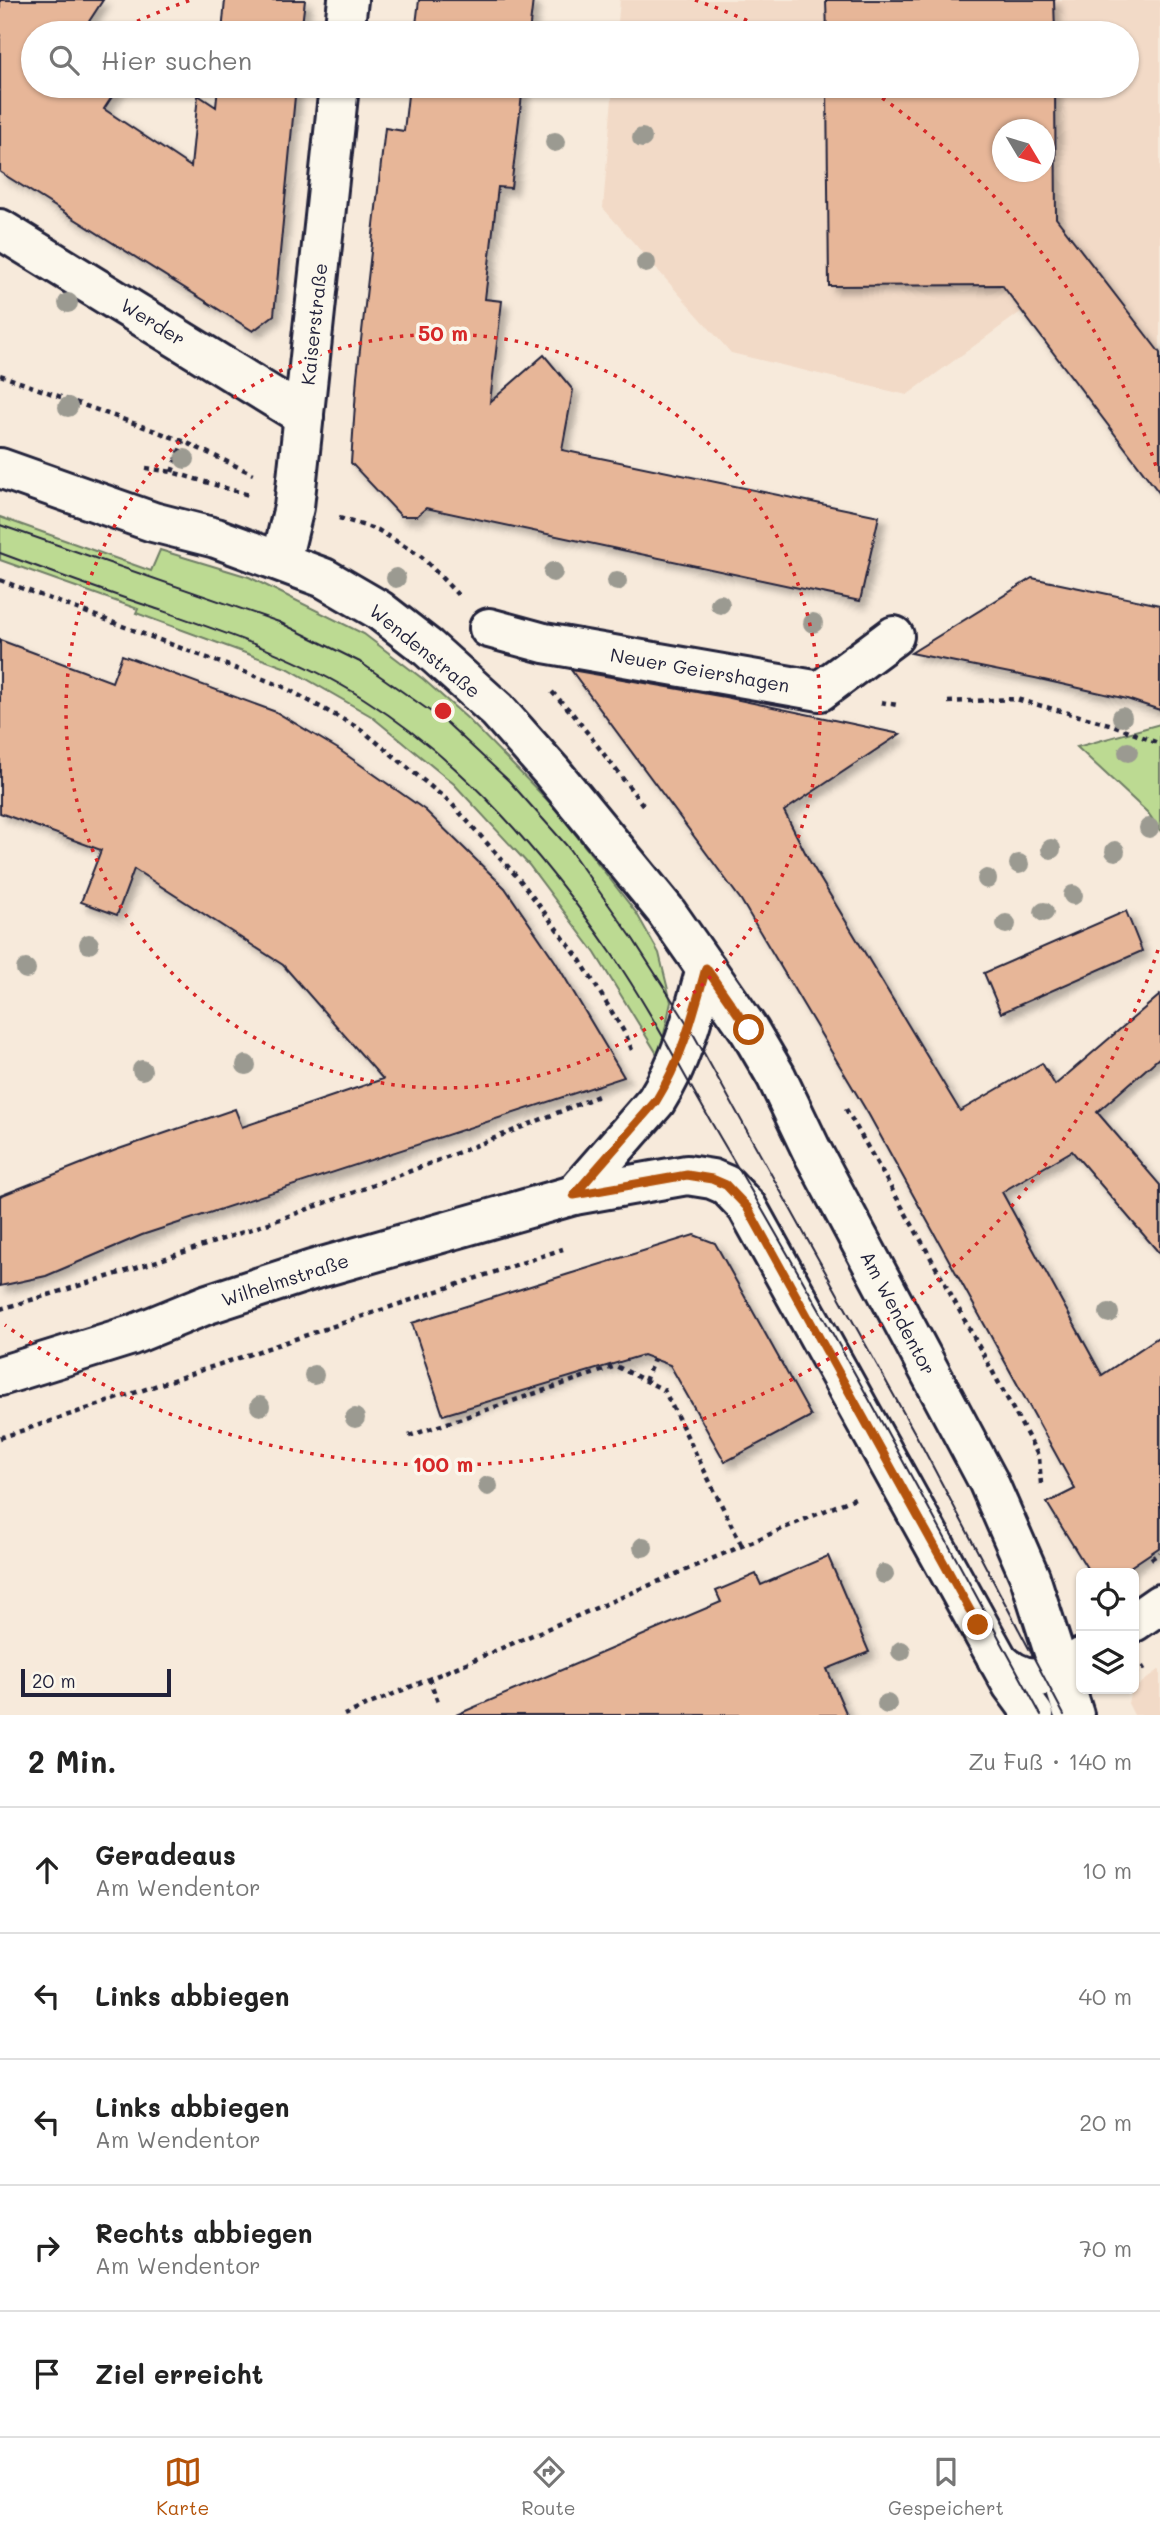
<!DOCTYPE html>
<html lang="de">
<head>
<meta charset="utf-8">
<style>
	:root { --surface:#fff; --page:#f6f6f6; --text:#222; --muted:#767676; --line:#e0e0e0; --accent:#b45309 }
	body { margin:0; font-family:Mali,sans-serif; background:var(--page); color:var(--text) }
	.controls { position:absolute; right:21px; bottom:21px; display:grid; overflow:hidden; border-radius:10px; box-shadow:0 2px 5px #0004 }
	.controls button { width:63px; height:63px; display:grid; place-items:center; padding:0; border:0; border-bottom:2px solid var(--line); background:var(--surface); color:var(--text); font:35px sans-serif }
	.compass { position:absolute; left:992px; top:119px; width:63px; height:63px; border-radius:50%; background:var(--surface); box-shadow:0 2px 5px #0004; rotate:128deg }
	.scale { position:absolute; left:21px; bottom:18px; width:150px; box-sizing:border-box; padding-left:7px; border:4px solid #22223b; border-top:0; font-size:19px; line-height:24px; white-space:nowrap; color:#22223b; -webkit-text-stroke:5px #fbf7ec; paint-order:stroke }
	.stop { position:absolute; width:21px; height:21px; margin:-16px; border:5px solid #b45309; border-radius:50%; background:#fff }
	.stop.end { background:#b45309; border-color:#fff; box-shadow:0 2px 7px #0008 }
	.list { margin:0; padding:0; list-style:none }
	h2 { display:flex; justify-content:space-between; align-items:center; height:91px; margin:0; padding:0 28px; font-size:30px }
	h2 small { font-size:23px; font-weight:400; color:var(--muted) }
	.list li { display:grid; grid-template-columns:46px 1fr auto; gap:21px; align-items:center; box-sizing:border-box; height:126px; padding:0 28px; border-top:2px solid var(--line) }
	.list b { display:block; font-size:26px; white-space:nowrap }
	.list p { margin:0; font-size:23px; white-space:nowrap; color:var(--muted) }
	.list em { font-size:23px; font-style:normal; color:var(--muted) }
	.icon { flex:none; width:38px; height:38px; fill:none; stroke:currentColor; stroke-width:2; stroke-linecap:round; stroke-linejoin:round }
	.map { position:relative; flex:none; width:1160px; height:1715px; overflow:hidden }
	.search { position:absolute; background:var(--surface); box-shadow:0 2px 5px #0004; left:21px; right:21px; top:21px; height:77px; display:flex; align-items:center; gap:18px; box-sizing:border-box; padding:0 24px; border-radius:38px; color:var(--muted); font-size:26px }
	.sheet { height:721px; background:var(--surface) }
	nav { display:flex; justify-content:space-around; align-items:center; box-sizing:border-box; height:98px; border-top:2px solid var(--line); background:var(--surface); font-size:19px; color:var(--muted) }
	nav a { display:grid; justify-items:center; gap:4px }
	nav .on { color:var(--accent) }
	.map>svg:first-child { display:block }
	.built { fill:#f2dac7; fill-rule:evenodd }
	.green { fill:#bcda92; stroke:#6f7e66; stroke-width:2 }
	.building { fill:#e7b698; stroke:#22223b; stroke-width:2; fill-rule:evenodd; filter:url(#shadow) }
	.lines { fill:none; stroke-linecap:round; stroke-linejoin:round }
	.street-casing { stroke:#22223b; stroke-width:44 }
	.secondary-casing { stroke:#22223b; stroke-width:44 }
	.path { stroke:#22223b; stroke-width:4.5; stroke-dasharray:5 5; stroke-linecap:butt }
	.street { stroke:#fbf7ec; stroke-width:38 }
	.secondary { stroke:#fbf7ec; stroke-width:38 }
	.tram { stroke:#22223b; stroke-width:2 }
	.tree { fill:#9b9a91 }
	.route { stroke:#b45309; stroke-width:9 }
	.ring { fill:none; stroke:#d62828; stroke-width:3.5; stroke-dasharray:3.5 7 }
	.labels { text-anchor:middle; stroke-width:7; stroke-linejoin:round; paint-order:stroke }
	.street-label { font-size:19px; fill:#22223b; stroke:#fbf7ec }
	.centre { fill:#d62828; stroke:#fbf7ec; stroke-width:3.5 }
	.ring-label { font-size:21px; text-anchor:middle; font-weight:bold; fill:#d62828; stroke:#fbf7ec; stroke-width:7; stroke-linejoin:round; paint-order:stroke }
</style>
</head>
<body>
<div class="map">
<svg width="1160" height="1715" viewBox="0 0 1160 1715">
	<defs>
		<filter id="shadow"><feDropShadow dx="6" dy="6" stdDeviation="3.5" flood-color="#0004"/></filter>
	</defs>
	<rect width="100%" height="100%" fill="#f7eadb"/>
	<filter id="ink" filterUnits="userSpaceOnUse"><feTurbulence type="fractalNoise" baseFrequency=".0143" numOctaves="2"/><feDisplacementMap in="SourceGraphic" scale="14" xChannelSelector="R" yChannelSelector="G"/><feConvolveMatrix kernelMatrix="1 2 1 2 8 2 1 2 1" color-interpolation-filters="sRGB"/></filter>
	<g filter="url(#ink)">
		<g class="built">
			<path d="M620,0H1160V494L1022,311L907,395L731,353L603,208L613,86H1127V33H617ZM1002,130H1044V172H1002Z"/>
			<path d="M1160,1669V1715H1134L1128,1703L1131,1691Z"/>
		</g>
		<g class="green">
			<path d="M0,517L151,571L160,550L249,577L364,634L423,679L467,718L555,808L637,914L659,953L671,1002L659,1057L595,953L529,865L454,784L371,716L289,669L136,613L138,609L0,560Z"/>
			<path d="M1160,724V830L1148,813L1077,747Z"/>
		</g>
		<g class="building">
			<path d="M0,0H103L88,23L103,33H33V86H119L104,109L191,167L198,95L216,107L218,86H296L274,315L253,331L0,172Z"/>
			<path d="M225,0H305L301,33H222Z"/>
			<path d="M419,0H533L529,33H415Z"/>
			<path d="M826,0H1054L1055,33H827Z"/>
			<path d="M409,86H523L511,188L498,187L485,299L502,301L490,402L544,355L573,390L562,450L879,516L860,601L426,508L417,516H401L351,463L357,376L385,128L404,131Z"/>
			<path d="M827,86H1055L1056,218L1160,353V494L1002,285L829,286ZM1003,130H1045V172H1003Z"/>
			<path d="M1032,578L1160,605V710L1127,699L1035,678L911,653Z"/>
			<path d="M0,640L112,682L122,655L276,712L338,749L425,810L505,888L555,961L624,1077L142,1235L46,1276L0,1286V1196L116,1150L235,1109L242,1127L383,1079L283,965L134,869L117,915L81,902L101,850L0,813Z"/>
			<path d="M571,670L725,697L900,734L784,811L809,860L960,1111L1042,1063L1055,1085L1160,995V1057L1097,1112L1160,1185V1254L1072,1151L1002,1192L1102,1375L1160,1336V1547L1121,1573H1090L1047,1503L1075,1489L869,1115L741,900Z"/>
			<path d="M1126,911L1142,951L1001,1013L984,973Z"/>
			<path d="M694,1235L715,1243L811,1416L725,1462L670,1365L643,1355L443,1415L412,1323Z"/>
			<path d="M828,1556L869,1652L827,1669L847,1715H456L721,1602L716,1591L756,1574L761,1585Z"/>
		</g>
		<g class="lines">
			<g class="street-casing">
				<g id="street">
					<path d="M344,33L348,0"/>
					<path d="M0,229L304,416"/>
					<path d="M281,561L294,507L339,86"/>
					<path d="M489,628L544,643L820,691L894,636"/>
					<path d="M1134,1622L1160,1604"/>
					<path d="M997,1659C1026,1689 1051,1678 1081,1658"/>
				</g>
			</g>
			<g class="secondary-casing">
				<g id="secondary">
					<path d="M0,468L153,522L216,538L324,578L379,610L428,648L497,710L552,772L665,910L749,1030L776,1076L811,1149L988,1481L1030,1577L1074,1715"/>
					<path d="M574,1195L656,1101C683,1058 693,1016 706,968"/>
					<path d="M0,1376L132,1335L208,1304L312,1270L574,1195L687,1175L712,1179L726,1185L747,1207L1012,1685L1034,1715"/>
				</g>
			</g>
			<g class="path">
				<path d="M0,375L183,441L253,474"/>
				<path d="M146,468L172,472L249,495"/>
				<path d="M172,472L183,441"/>
				<path d="M339,518L378,530L422,557L458,595"/>
				<path d="M0,580L282,686L362,730L452,804L520,880L580,960L626,1035L632,1050"/>
				<path d="M552,692L573,714L643,805"/>
				<path d="M881,702L897,705"/>
				<path d="M948,702L1016,699L1113,725L1160,744"/>
				<path d="M846,1109L926,1249L1039,1457L1041,1484"/>
				<path d="M0,1309C204,1251 403,1177 598,1096"/>
				<path d="M645,1381L654,1359"/>
				<path d="M409,1436L616,1366L664,1390L742,1546"/>
				<path d="M0,1438L563,1249"/>
				<path d="M1151,1559L1160,1553"/>
				<path d="M1134,1674L1145,1667"/>
				<path d="M429,1678L439,1705"/>
				<path d="M344,1715L855,1498"/>
			</g>
			<use href="#street" class="street"/>
			<use href="#secondary" class="secondary"/>
			<g class="tram">
				<path d="M0,525L279,622L360,662L447,723L509,781L567,846L633,939L690,1028L922,1446L1064,1715"/>
				<path d="M0,553C51,572 102,591 154,608C226,633 298,657 363,698C465,762 544,856 612,954C655,1017 689,1086 728,1151C837,1336 938,1526 1041,1715"/>
			</g>
		</g>
		<g class="tree">
			<circle cx="642" cy="138" r="10"/>
			<circle cx="555" cy="142" r="10"/>
			<circle cx="646" cy="263" r="10"/>
			<circle cx="68" cy="303" r="10"/>
			<circle cx="68" cy="407" r="10"/>
			<circle cx="185" cy="459" r="10"/>
			<circle cx="553" cy="572" r="10"/>
			<circle cx="396" cy="578" r="10"/>
			<circle cx="617" cy="581" r="10"/>
			<circle cx="720" cy="604" r="10"/>
			<circle cx="813" cy="623" r="10"/>
			<circle cx="1122" cy="717" r="10"/>
			<circle cx="1128" cy="752" r="10"/>
			<circle cx="1149" cy="828" r="10"/>
			<circle cx="1051" cy="849" r="10"/>
			<circle cx="1115" cy="851" r="10"/>
			<circle cx="1019" cy="864" r="10"/>
			<circle cx="987" cy="879" r="10"/>
			<circle cx="1073" cy="895" r="10"/>
			<circle cx="1044" cy="912" r="10"/>
			<circle cx="1006" cy="924" r="10"/>
			<circle cx="89" cy="944" r="10"/>
			<circle cx="26" cy="969" r="10"/>
			<circle cx="246" cy="1065" r="10"/>
			<circle cx="142" cy="1070" r="10"/>
			<circle cx="1109" cy="1313" r="10"/>
			<circle cx="314" cy="1375" r="10"/>
			<circle cx="260" cy="1406" r="10"/>
			<circle cx="355" cy="1418" r="10"/>
			<circle cx="488" cy="1486" r="10"/>
			<circle cx="643" cy="1547" r="10"/>
			<circle cx="884" cy="1574" r="10"/>
			<circle cx="901" cy="1651" r="10"/>
			<circle cx="887" cy="1704" r="10"/>
		</g>
	</g>
	<g class="lines" filter="url(#ink)">
		<path class="route" d="M749,1030L706,968C693,1015 682,1059 656,1101L574,1195L687,1175L712,1179L726,1185L747,1207L978,1625"/>
	</g>
	<g class="ring">
		<circle cx="443" cy="711" r="377"/>
		<path d="M1158 950A754 754 0 0 1 5 1325M118 30A754 754 0 0 1 191 0M695 0A754 754 0 0 1 768 30M865 86A754 754 0 0 1 1158 472"/>
	</g>
	<g class="labels">
		<g class="street-label">
			<text transform="translate(153 322) rotate(32)" y="7">Werder</text>
			<text transform="translate(314 324) rotate(-84)" y="7">Kaiserstraße</text>
			<text transform="translate(425 651) rotate(39)" y="7">Wendenstraße</text>
			<text transform="translate(700 670) rotate(10)" y="7">Neuer Geiershagen</text>
			<text transform="translate(285 1280) rotate(-18)" y="7">Wilhelmstraße</text>
			<text transform="translate(898 1313) rotate(62)" y="7">Am Wendentor</text>
		</g>
	</g>
	<circle cx="443" cy="711" r="10" class="centre"/>
	<g class="ring-label">
		<text x="443" y="341">50 m</text>
		<text x="443" y="1472">100 m</text>
	</g>
</svg>
<div class="controls">
<button><svg class="icon" aria-label="locate" viewBox="0 0 24 24"><circle cx="12" cy="12" r="6"/><path d="M12 2v4M12 18v4M2 12h4M18 12h4"/></svg></button>
<button><svg class="icon" aria-label="layers" viewBox="0 0 24 24"><path d="M12 4l9 5-9 5-9-5zM3 14l9 5 9-5"/></svg></button>
</div>
<svg class="compass" viewBox="-18 -18 36 36"><path d="M0-13l5 13h-10z" fill="#e53935"/><path d="M0 13l5-13h-10z" fill="#767676"/></svg>
<div class="scale">20 m</div>
<div class="stop" style="left:749px;top:1030px"></div>
<div class="stop end" style="left:978px;top:1625px"></div>
<div class="search"><svg class="icon" aria-label="search" viewBox="0 0 24 24"><circle cx="10" cy="10" r="6"/><path d="M15 15l6 6"/></svg>Hier suchen</div>
</div>
<section class="sheet">
<h2>2 Min.<small>Zu Fuß · 140 m</small></h2>
<ul class="list">
<li><svg class="icon" aria-label="ahead" viewBox="0 0 24 24"><path d="M12 20V5M6 11l6-6 6 6"/></svg><div><b>Geradeaus</b><p>Am Wendentor</p></div><em>10 m</em></li>
<li><svg class="icon" aria-label="left" viewBox="0 0 24 24"><path d="M17 20v-9H6M10 6l-5 5 5 5"/></svg><div><b>Links abbiegen</b></div><em>40 m</em></li>
<li><svg class="icon" aria-label="left" viewBox="0 0 24 24"><path d="M17 20v-9H6M10 6l-5 5 5 5"/></svg><div><b>Links abbiegen</b><p>Am Wendentor</p></div><em>20 m</em></li>
<li><svg class="icon" aria-label="right" viewBox="0 0 24 24"><path d="M7 20v-9h11M14 6l5 5-5 5"/></svg><div><b>Rechts abbiegen</b><p>Am Wendentor</p></div><em>70 m</em></li>
<li><svg class="icon" aria-label="arrive" viewBox="0 0 24 24"><path d="M6 21V4h12l-3 4 3 4H6"/></svg><div><b>Ziel erreicht</b></div></li>
</ul>
</section>
<nav>
<a class="on"><svg class="icon" aria-label="map" viewBox="0 0 24 24"><path d="M3 6l6-2 6 2 6-2v14l-6 2-6-2-6 2zM9 4v14M15 6v14"/></svg>Karte</a>
<a><svg class="icon" aria-label="directions" viewBox="0 0 24 24"><path d="M12 3l9 9-9 9-9-9zM9 14v-3h6M13 9l2 2-2 2"/></svg>Route</a>
<a><svg class="icon" aria-label="saved" viewBox="0 0 24 24"><path d="M7 4h10v16l-5-4-5 4z"/></svg>Gespeichert</a>
</nav>
</body>
</html>
